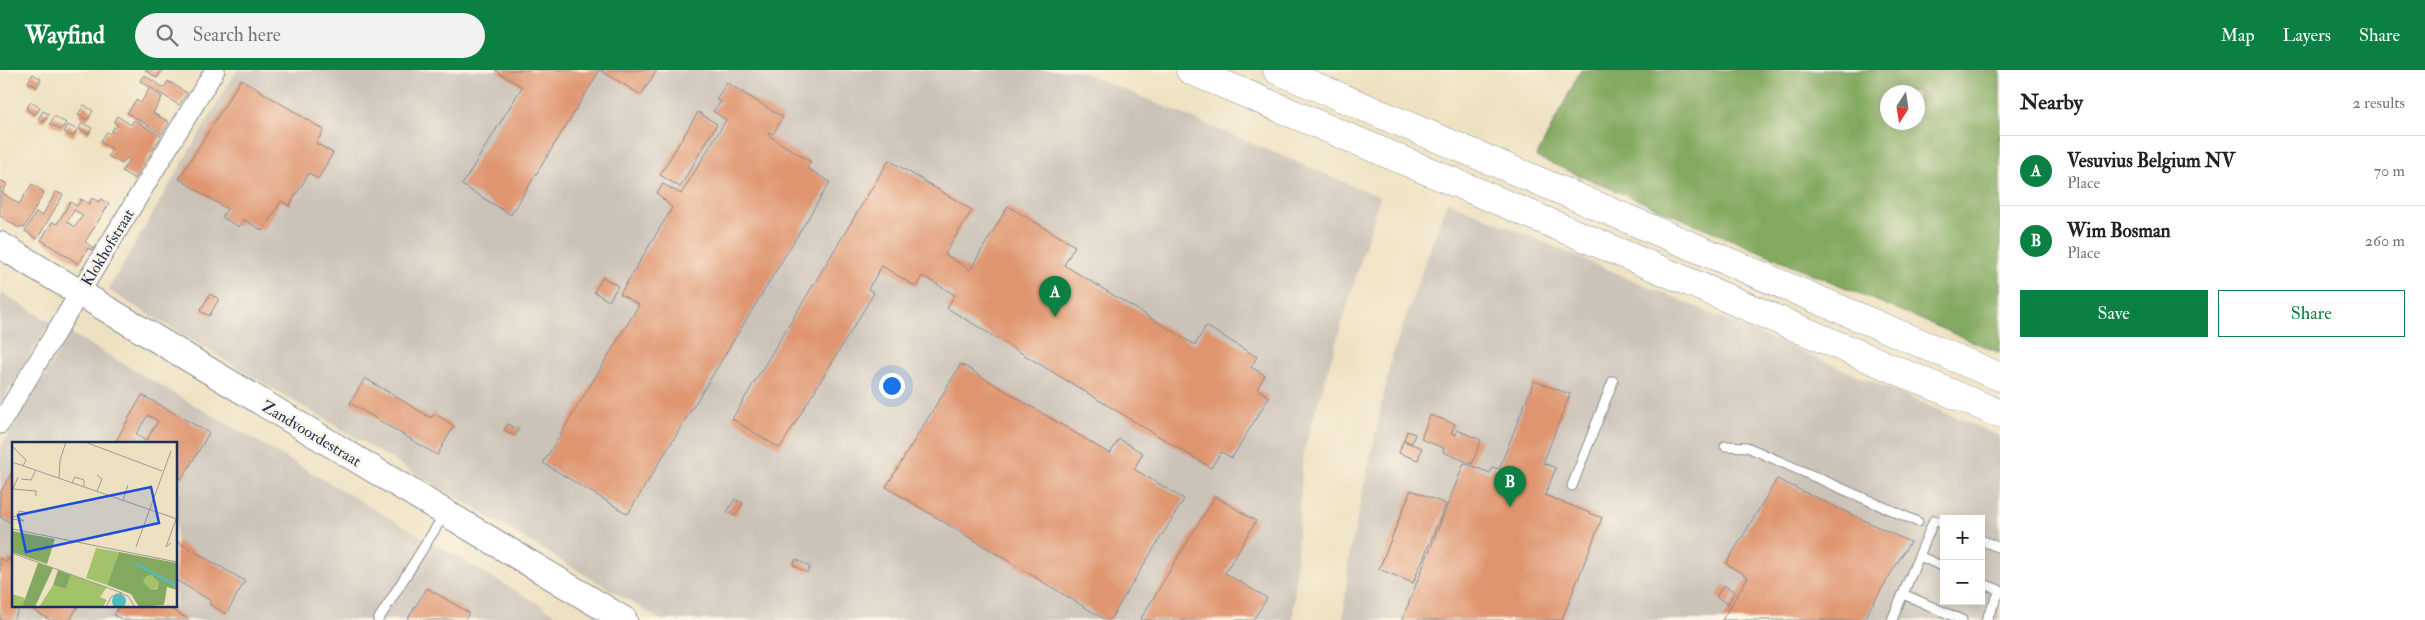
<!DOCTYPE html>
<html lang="en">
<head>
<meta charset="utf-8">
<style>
	:root { --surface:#fff; --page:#f2f2f2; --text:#222; --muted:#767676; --line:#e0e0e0; --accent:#0b8043 }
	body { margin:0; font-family:"IM FELL Double Pica",serif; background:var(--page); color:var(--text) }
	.controls { position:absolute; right:15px; bottom:15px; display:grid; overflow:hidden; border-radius:0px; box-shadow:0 2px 12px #0003 }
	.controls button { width:45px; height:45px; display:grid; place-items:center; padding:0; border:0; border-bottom:1px solid var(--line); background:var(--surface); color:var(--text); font:25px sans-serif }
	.compass { position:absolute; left:1880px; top:15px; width:45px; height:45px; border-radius:50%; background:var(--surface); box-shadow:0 2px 12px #0003; rotate:192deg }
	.you { position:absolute; left:891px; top:315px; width:18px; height:18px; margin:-12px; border:4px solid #fff; border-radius:50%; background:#1a73e8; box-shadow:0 0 0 8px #1a73e833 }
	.badge { display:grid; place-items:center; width:32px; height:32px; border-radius:50%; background:var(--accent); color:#fff; font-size:16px; font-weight:700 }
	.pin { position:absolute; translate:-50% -41px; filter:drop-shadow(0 1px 2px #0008) }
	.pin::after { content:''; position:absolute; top:26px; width:18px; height:15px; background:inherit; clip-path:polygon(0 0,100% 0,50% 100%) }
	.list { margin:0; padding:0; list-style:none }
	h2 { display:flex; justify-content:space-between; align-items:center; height:65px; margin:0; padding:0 20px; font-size:21px }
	h2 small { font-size:16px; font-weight:400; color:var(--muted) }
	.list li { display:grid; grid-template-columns:32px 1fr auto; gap:15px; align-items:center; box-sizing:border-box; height:70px; padding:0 20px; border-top:1px solid var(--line) }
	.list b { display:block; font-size:19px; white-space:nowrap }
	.list p { margin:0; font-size:16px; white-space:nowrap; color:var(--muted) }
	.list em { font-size:16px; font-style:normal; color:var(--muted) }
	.actions { display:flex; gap:10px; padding:15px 20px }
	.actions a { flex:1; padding:11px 0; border:1px solid var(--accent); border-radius:0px; text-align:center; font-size:18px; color:var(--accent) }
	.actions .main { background:var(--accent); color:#fff }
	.icon { flex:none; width:28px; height:28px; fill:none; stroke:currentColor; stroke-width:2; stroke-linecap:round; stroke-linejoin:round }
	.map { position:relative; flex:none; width:2000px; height:550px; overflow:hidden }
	header { display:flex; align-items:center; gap:30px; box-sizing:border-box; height:70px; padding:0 25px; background:var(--accent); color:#fff }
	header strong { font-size:24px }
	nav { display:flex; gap:28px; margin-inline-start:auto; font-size:18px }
	.search { width:350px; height:45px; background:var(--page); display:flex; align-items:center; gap:12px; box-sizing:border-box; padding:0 18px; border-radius:28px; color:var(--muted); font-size:19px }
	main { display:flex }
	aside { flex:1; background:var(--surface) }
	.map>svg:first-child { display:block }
	.industrial { fill:#cbc2b8; fill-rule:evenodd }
	.forest { fill:#82a95f; stroke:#4e6c5e; fill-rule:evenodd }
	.building { fill:#df956f; fill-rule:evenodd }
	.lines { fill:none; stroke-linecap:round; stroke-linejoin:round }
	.service-casing { stroke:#848890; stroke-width:11 }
	.minor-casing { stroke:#848890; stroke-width:21 }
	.secondary-casing { stroke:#848890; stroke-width:28 }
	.motorway-casing { stroke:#848890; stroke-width:29 }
	.service { stroke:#fff; stroke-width:9 }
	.minor { stroke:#fff; stroke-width:19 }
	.secondary { stroke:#fff; stroke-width:26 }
	.motorway { stroke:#fff; stroke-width:28 }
	.labels { text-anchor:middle; stroke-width:5; stroke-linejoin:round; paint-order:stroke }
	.street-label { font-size:16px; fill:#1b2f5e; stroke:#fcf5e5 }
	.inset-river { fill:none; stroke:#4fbdc4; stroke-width:2.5 }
	.inset-road { fill:none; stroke:#9a9a99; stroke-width:1 }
	.view { fill:#1d4ed8; fill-opacity:0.15; stroke:#1d4ed8; stroke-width:2.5 }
	.inset-edge { fill:none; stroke:#1b2f5e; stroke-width:2.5 }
</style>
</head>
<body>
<header>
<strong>Wayfind</strong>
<div class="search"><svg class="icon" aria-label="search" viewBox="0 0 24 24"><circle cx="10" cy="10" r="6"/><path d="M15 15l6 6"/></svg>Search here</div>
<nav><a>Map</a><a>Layers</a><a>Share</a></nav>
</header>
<main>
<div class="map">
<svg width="2000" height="550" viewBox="0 0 2000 550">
	<rect width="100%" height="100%" fill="#fcf5e5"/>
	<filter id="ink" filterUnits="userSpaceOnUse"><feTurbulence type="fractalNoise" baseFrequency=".02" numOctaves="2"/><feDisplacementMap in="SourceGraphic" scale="10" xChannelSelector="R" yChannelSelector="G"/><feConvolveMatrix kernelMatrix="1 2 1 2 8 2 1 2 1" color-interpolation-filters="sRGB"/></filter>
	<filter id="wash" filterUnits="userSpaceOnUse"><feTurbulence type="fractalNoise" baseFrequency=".0096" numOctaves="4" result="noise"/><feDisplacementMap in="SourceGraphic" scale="20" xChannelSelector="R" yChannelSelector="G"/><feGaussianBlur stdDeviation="1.12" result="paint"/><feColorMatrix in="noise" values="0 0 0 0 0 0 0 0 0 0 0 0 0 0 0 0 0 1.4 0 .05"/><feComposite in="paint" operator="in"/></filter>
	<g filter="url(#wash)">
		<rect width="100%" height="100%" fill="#eee1c1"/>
		<g class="industrial">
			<path d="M237,0H1077L1380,127L1303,383L1293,550H661L108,220Z"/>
			<path d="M1447,131L2000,366V550H1343L1349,486L1392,286ZM1944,449H1981V531H1944Z"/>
			<path d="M0,222L50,252L0,334Z"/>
			<path d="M70,263L566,550H0V379ZM14,374H176V536H14Z"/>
		</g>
		<path class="forest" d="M1581,0H2000V283L1536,87ZM1888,22H1918V52H1888Z"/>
		<g id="blocks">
			<g class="building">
				<path d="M145,0H162L157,8Z"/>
				<path d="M495,0H600L511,145L462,115L522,17Z"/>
				<path d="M600,0H657L641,25Z"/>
				<path d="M33,4L41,9L37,17L28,12Z"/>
				<path d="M144,5L164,18L168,11L187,23L179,35L140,11Z"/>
				<path d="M241,9L324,60L316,73L333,83L318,109L309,103L289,136L281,131L263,161L243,149L239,157L222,147L227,139L179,109Z"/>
				<path d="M727,13L783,47L773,64L769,62L768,65L811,92L807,98L830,112L628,444L543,393L639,235L620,224L672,138L657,123L663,114L681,124L726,50L713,41L721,32L716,29Z"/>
				<path d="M149,19L162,27L153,43L169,52L162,64L127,43L136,30L141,33Z"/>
				<path d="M31,32L40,38L35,45L26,39Z"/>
				<path d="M84,35L93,41L87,50L78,45Z"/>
				<path d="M43,41L49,44L44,52L38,49Z"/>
				<path d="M698,42L717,54L680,117L660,105Z"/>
				<path d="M54,46L66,53L61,60L50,54Z"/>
				<path d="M117,46L131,55L134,50L161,66L135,109L122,101L129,90L126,88L122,94L108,86L112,79L100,72L107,62L110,64L114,57L116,58L118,55L114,52Z"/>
				<path d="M82,53L92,58L88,64L79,59Z"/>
				<path d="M68,55L77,60L73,67L64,62Z"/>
				<path d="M889,90L972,140L945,184L970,200L1008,136L1075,176L1064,195L1195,275L1206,256L1257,287L1251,297L1265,305L1257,319L1269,327L1232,388L1221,382L1211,398L947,238L955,225L935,213L922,206L916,217L882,196L868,219L874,223L780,378L732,349Z"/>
				<path d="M0,110L7,114L2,123L19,134L32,114L44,122L24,158L20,156L19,158L0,146Z"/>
				<path d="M56,122L63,125L37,169L25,161L36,142L42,146Z"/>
				<path d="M92,128L99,132L101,129L109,134L85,172L93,178L92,180L88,178L79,194L41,170L52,152L57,154L70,132L77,136L81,129L89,134ZM74,140L83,145L75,157L67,152Z"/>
				<path d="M603,207L618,216L609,231L594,222Z"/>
				<path d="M210,224L219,229L209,246L200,241Z"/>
				<path d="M961,294L1110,384L1119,369L1143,383L1134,399L1184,429L1110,550H1106L886,417Z"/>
				<path d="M365,308L431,348L434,343L454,356L437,385L350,333Z"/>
				<path d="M1534,311L1570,324L1543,393L1556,398L1545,425L1602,448L1562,550H1402L1464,393L1490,403L1493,397L1499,399Z"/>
				<path d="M142,325L209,363L182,409L176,406V374H121L116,371ZM148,345L158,351L146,371L136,364Z"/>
				<path d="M1430,345L1455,354L1451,363L1456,365L1457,360L1481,370L1472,394L1443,382L1444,378L1421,369Z"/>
				<path d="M508,354L519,360L515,366L504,360Z"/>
				<path d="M1407,361L1415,364L1412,373L1404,370Z"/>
				<path d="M1403,371L1422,378L1418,390L1399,383Z"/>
				<path d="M14,399V454L0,447V423Z"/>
				<path d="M1777,409L1910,472L1863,550H1722L1748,507L1726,494Z"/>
				<path d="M1411,420L1446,434L1413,513L1379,499Z"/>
				<path d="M1215,426L1256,451L1225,503L1267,528L1253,550H1140Z"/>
				<path d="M735,429L743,433L735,446L727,442Z"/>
				<path d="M178,472L245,511L226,544L209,534L211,531L176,510V475Z"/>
				<path d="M0,488L6,492L9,488L14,491V536H21L13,550H0Z"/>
				<path d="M796,489L810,497L807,503L793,495Z"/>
				<path d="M1724,515L1735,522L1728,534L1716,527Z"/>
				<path d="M427,518L469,543L465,550H407Z"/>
				<path d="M27,536H78L70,550H50Z"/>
				<path d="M119,536H166L189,550H123L114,545Z"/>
			</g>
		</g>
	</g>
	<g filter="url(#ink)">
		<use href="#blocks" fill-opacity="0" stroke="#848890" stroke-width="1"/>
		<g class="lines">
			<g class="service-casing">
				<g id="service">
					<path d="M1725,376L1747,377L1918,452"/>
					<path d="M1572,416L1613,311"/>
					<path d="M1944,454L1934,450L1919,486L1944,497"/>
					<path d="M1981,470L2000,478"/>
					<path d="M1919,486L1903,524L1962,550"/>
					<path d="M1981,513L1999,520"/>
					<path d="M378,550L444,445"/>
					<path d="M1892,550L1903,524"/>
					<path d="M1986,550L2000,521"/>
				</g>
			</g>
			<g class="minor-casing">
				<path id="minor" d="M0,354L215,0"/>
			</g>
			<g class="secondary-casing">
				<path id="secondary" d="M0,175L624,550"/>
			</g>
			<g class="motorway-casing">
				<g id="motorway">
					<path d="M1190,0L2000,344"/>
					<path d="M1277,0L2000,307"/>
				</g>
			</g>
			<use href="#service" class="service"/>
			<use href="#minor" class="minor"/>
			<use href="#secondary" class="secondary"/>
			<use href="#motorway" class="motorway"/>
		</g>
	</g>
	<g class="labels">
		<g class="street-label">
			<text transform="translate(107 177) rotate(-59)" y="6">Klokhofstraat</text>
			<text transform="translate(312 363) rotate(31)" y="6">Zandvoordestraat</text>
		</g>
	</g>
	<g transform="translate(12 372)">
		<rect width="165" height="165" fill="#eee1c1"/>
		<path d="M84,106L107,110L95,143L74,136ZM131 140a8 8 0 1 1 16 0a8 8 0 1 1-16 0ZM59,133L95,145L88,155L95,158L91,165H27L41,143L54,147ZM0,152L13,156L10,165H0Z" fill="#a3c36b"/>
		<path d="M0,89L43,97L35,122L0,110ZM107,110L165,121V148L155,145L152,163L127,165L119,152L95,143ZM140,133L147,140L145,147L139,148L131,140L134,134ZM26,121L41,126L23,165H10ZM46,128L59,133L54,147L41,143Z" fill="#82a95f" fill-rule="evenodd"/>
		<path d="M100 159a7 7 0 1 1 14 0a7 7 0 1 1-14 0Z" fill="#4fbdc4"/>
		<path class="inset-river" d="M124,122L165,144"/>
		<path class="inset-road" d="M73,0L150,29M0,4L14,18L11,24M0,20L165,77M85,33L90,37L85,49M47,36L48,18L54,0M9,37L19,38L24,28M60,41L63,35L72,38V45M1,47L24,49V54M0,49L6,35M111,58L116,43M0,74L6,75L7,69L13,70V73M0,77L12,79L6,75M0,87L165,120M159,101L154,105L164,77M124,105L159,9M0,111L110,151M94,165L99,155L107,151L116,154L123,165"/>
		<path class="view" d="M139,45L147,81L14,110L6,73Z"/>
		<rect width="165" height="165" class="inset-edge"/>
	</g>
</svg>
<div class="controls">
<button>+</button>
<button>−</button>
</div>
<svg class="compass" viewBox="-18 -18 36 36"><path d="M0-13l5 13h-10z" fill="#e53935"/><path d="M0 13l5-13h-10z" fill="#767676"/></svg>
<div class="you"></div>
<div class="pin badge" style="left:1055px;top:247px">A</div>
<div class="pin badge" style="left:1510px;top:437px">B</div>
</div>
<aside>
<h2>Nearby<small>2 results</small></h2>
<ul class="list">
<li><span class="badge">A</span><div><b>Vesuvius Belgium NV</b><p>Place</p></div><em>70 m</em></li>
<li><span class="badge">B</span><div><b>Wim Bosman</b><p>Place</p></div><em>260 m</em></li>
</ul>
<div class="actions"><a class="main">Save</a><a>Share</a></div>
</aside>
</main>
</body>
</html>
